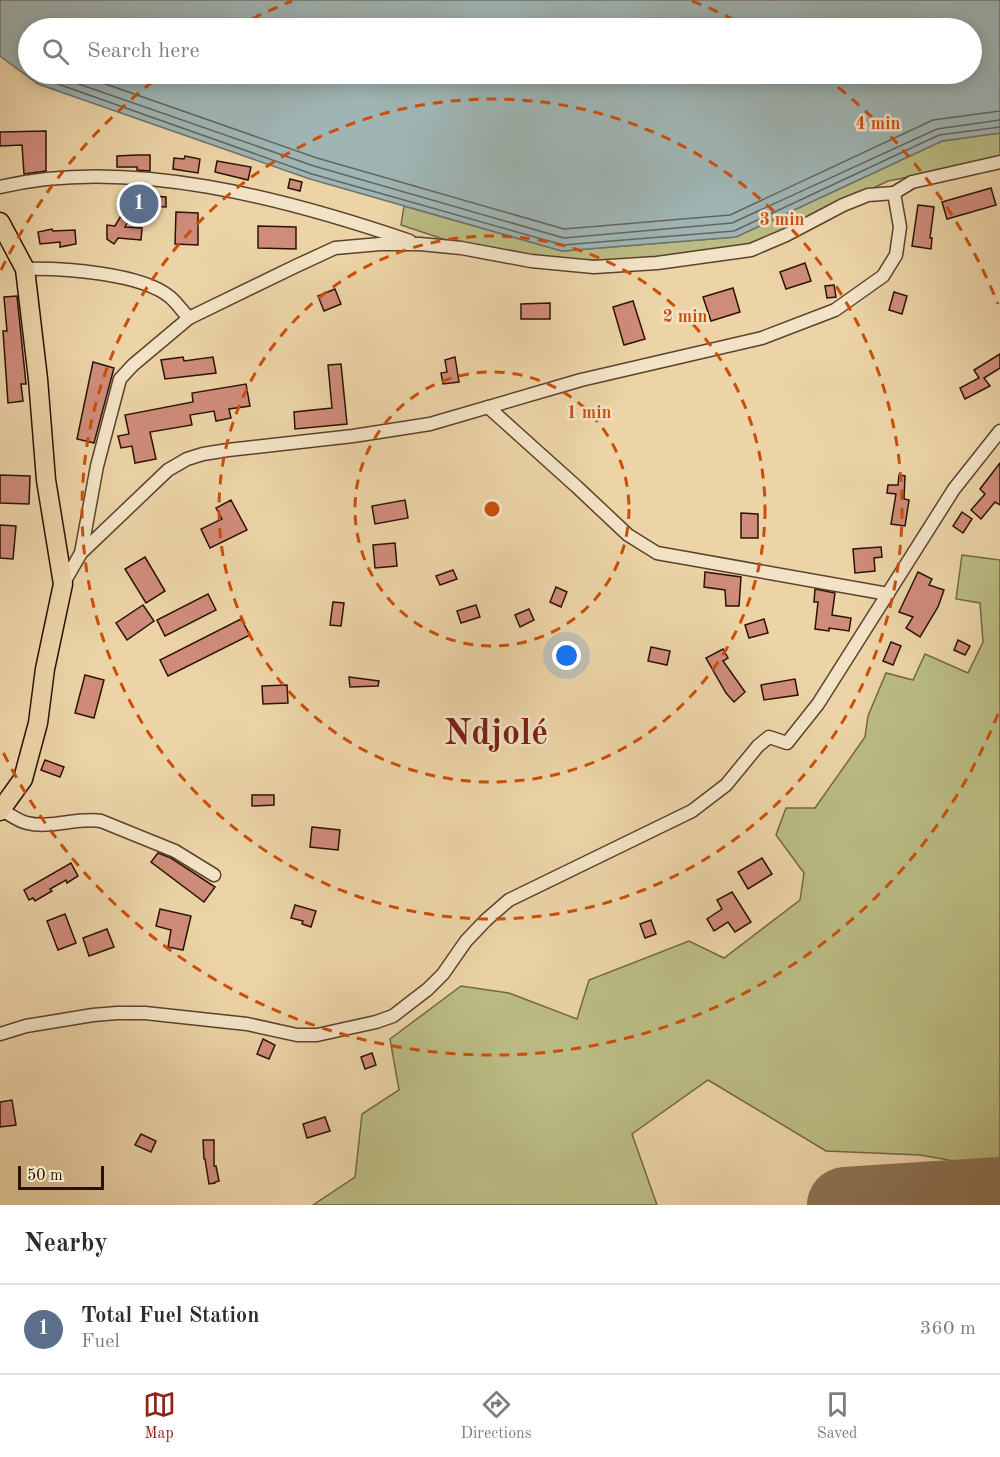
<!DOCTYPE html>
<html lang="en">
<head>
<meta charset="utf-8">
<style>
	:root { --surface:#fff; --page:#f2f2f3; --text:#2b2b33; --muted:#7c7c81; --line:#e1e1e2; --accent:#8f2418 }
	body { margin:0; font-family:"Old Standard TT",serif; background:var(--page); color:var(--text) }
	.scale { position:absolute; left:18px; bottom:15px; width:86px; box-sizing:border-box; padding-left:6px; border:3px solid #2b1203; border-top:0; font-size:16px; line-height:21px; white-space:nowrap; color:#2b1203; -webkit-text-stroke:4px #f3e3c6; paint-order:stroke }
	.you { position:absolute; left:567px; top:656px; width:21px; height:21px; margin:-15px; border:4px solid #fff; border-radius:50%; background:#1a73e8; box-shadow:0 0 0 9px #1a73e833 }
	.badge { display:grid; place-items:center; width:39px; height:39px; border-radius:50%; background:var(--accent); color:#fff; font-size:20px; font-weight:700 }
	.pin { position:absolute; translate:-50% -50%; border:3px solid #fff; box-shadow:0 2px 6px #0006 }
	.list { margin:0; padding:0; list-style:none }
	h2 { display:flex; justify-content:space-between; align-items:center; height:78px; margin:0; padding:0 24px; font-size:26px }
	h2 small { font-size:20px; font-weight:400; color:var(--muted) }
	.list li { display:grid; grid-template-columns:39px 1fr auto; gap:18px; align-items:center; box-sizing:border-box; height:90px; padding:0 24px; border-top:2px solid var(--line) }
	.list b { display:block; font-size:22px; white-space:nowrap }
	.list p { margin:0; font-size:20px; white-space:nowrap; color:var(--muted) }
	.list em { font-size:20px; font-style:normal; color:var(--muted) }
	.icon { flex:none; width:33px; height:33px; fill:none; stroke:currentColor; stroke-width:2; stroke-linecap:round; stroke-linejoin:round }
	.map { position:relative; flex:none; width:1000px; height:1205px; overflow:hidden }
	.search { position:absolute; background:var(--surface); box-shadow:0 3px 15px #0003; left:18px; right:18px; top:18px; height:66px; display:flex; align-items:center; gap:15px; box-sizing:border-box; padding:0 21px; border-radius:33px; color:var(--muted); font-size:22px }
	.sheet { height:168px; background:var(--surface) }
	nav { display:flex; justify-content:space-around; align-items:center; box-sizing:border-box; height:84px; border-top:2px solid var(--line); background:var(--surface); font-size:16px; color:var(--muted) }
	nav a { display:grid; justify-items:center; gap:3px }
	nav .on { color:var(--accent) }
	.map>svg:first-child { display:block }
	.green { fill:#bbbc84; stroke:#736744; stroke-width:1.5 }
	.water { fill:#9fb5b4; stroke:#71746d; stroke-width:1.5; fill-rule:evenodd }
	.lines { fill:none; stroke-linecap:round; stroke-linejoin:round }
	.shore { stroke:#65645c; stroke-width:1.5 }
	.runway { stroke:#8c7355; stroke-width:76 }
	.building { fill:#d08c7b; stroke:#2b1203; stroke-width:1.5 }
	.minor-casing { stroke:#5b422c; stroke-width:15 }
	.highway-casing { stroke:#2b1203; stroke-width:21 }
	.minor { stroke:#f3e3c6; stroke-width:12 }
	.highway { stroke:#ecd4a7; stroke-width:18 }
	.ring { fill:none; stroke:#cc4e0b; stroke-width:3; stroke-dasharray:10 8 }
	.labels { text-anchor:middle; stroke-width:5; stroke-linejoin:round; paint-order:stroke }
	.town-label { font-size:36px; font-weight:bold; fill:#7a1f14; stroke:#f3e3c6 }
	.centre { fill:#cc4e0b; stroke:#f3e3c6; stroke-width:3 }
	.ring-label { font-size:18px; text-anchor:middle; font-weight:bold; fill:#cc4e0b; stroke:#f3e3c6; stroke-width:5; stroke-linejoin:round; paint-order:stroke }
</style>
</head>
<body>
<div class="map">
<svg width="1000" height="1205" viewBox="0 0 1000 1205">
	<rect width="100%" height="100%" fill="#ecd4a7"/>
	<filter id="stains"><feTurbulence type="fractalNoise" baseFrequency=".00333" numOctaves="4"/><feColorMatrix values="0 0 0 0 .2 0 0 0 0 .09 0 0 0 0 .02 0 0 0 .5 -.17"/></filter>
	<radialGradient id="worn" r=".72"><stop offset=".6" stop-color="#630" stop-opacity="0"/><stop offset="1" stop-color="#630" stop-opacity=".3"/></radialGradient>
	<g class="green">
		<path d="M1000,133V159L888,181L749,247L621,262L553,258L458,244L401,225L404,206L562,251L736,237L942,141Z"/>
		<path d="M962,555L1000,560V1169L920,1155L826,1151L708,1080L632,1134L657,1205H313L355,1177L362,1114L399,1090L390,1039L461,986L509,993L577,1019L589,980L689,941L724,958L800,900L804,873L776,835L786,808H815L865,737L868,716L886,673L913,680L925,654L968,673L983,642L980,603L956,599Z"/>
	</g>
	<path class="water" d="M0,0H1000V133L942,141L736,237L562,251L310,179L38,84L0,56ZM28,28H972V74H28Z"/>
	<g class="lines">
		<g class="shore">
			<path d="M34,74L41,78L312,174L563,245L734,231L939,135L1000,127"/>
			<path d="M50,74L314,166L564,238L732,223L937,129L1000,120"/>
			<path d="M77,74L317,158L564,229L730,215L933,120L1000,111"/>
		</g>
		<path class="runway" d="M845,1205L1000,1195"/>
	</g>
	<g class="building">
		<path d="M46,131V171L24,174L22,145L0,146V132Z"/>
		<path d="M137,155H150V171L137,170V167H117V156Z"/>
		<path d="M185,156L200,159L198,173L173,169L174,158L184,159Z"/>
		<path d="M217,161L251,167L248,180L215,172Z"/>
		<path d="M290,179L302,182L300,191L288,188Z"/>
		<path d="M991,188L996,205L947,219L942,202Z"/>
		<path d="M151,196L166,197V207L150,206Z"/>
		<path d="M918,205L934,207L930,238H932L931,249L912,246Z"/>
		<path d="M176,212L198,213V245L175,244Z"/>
		<path d="M122,214L130,218L125,227L142,228L141,240L118,238L114,244L107,239V225L115,226Z"/>
		<path d="M258,226L296,227V249L258,248Z"/>
		<path d="M52,229L53,231L75,230L76,244L60,247V242L40,244L38,232Z"/>
		<path d="M805,263L811,281L786,289L780,272Z"/>
		<path d="M834,285L836,297L827,298L825,286Z"/>
		<path d="M733,288L740,312L711,321L703,297Z"/>
		<path d="M335,289L341,304L324,311L318,296Z"/>
		<path d="M894,292L907,296L902,314L889,310Z"/>
		<path d="M17,296L26,384H21L23,401L8,403L3,331H7L4,297Z"/>
		<path d="M633,301L645,339L624,345L613,307Z"/>
		<path d="M550,303V319H521V304Z"/>
		<path d="M1000,354V368L984,378L990,386L965,399L960,388L979,378L974,370Z"/>
		<path d="M183,357L184,361L213,357L216,373L165,379L161,360Z"/>
		<path d="M455,357L459,382L443,384L441,373L447,372L445,360Z"/>
		<path d="M93,362L114,368L94,443L77,439Z"/>
		<path d="M341,364L347,424L295,429L294,412L332,408L328,365Z"/>
		<path d="M246,384L250,406L229,409L231,418L216,421L214,411L190,415L192,425L150,432L156,459L135,463L132,446L121,448L118,436L129,434L125,415L193,402L192,393Z"/>
		<path d="M1000,463V505L995,502L981,519L971,510L985,494L980,489Z"/>
		<path d="M0,475L30,476L29,504L0,503Z"/>
		<path d="M899,475L905,476L904,499L909,500L905,526L891,524L896,494L887,493L888,485H898Z"/>
		<path d="M231,500L247,530L210,548L201,529L222,519L216,508Z"/>
		<path d="M405,500L408,518L375,524L372,506Z"/>
		<path d="M962,512L972,519L963,533L953,526Z"/>
		<path d="M741,513L758,514V538H741Z"/>
		<path d="M0,525L16,526L13,559L0,558Z"/>
		<path d="M395,543L397,566L375,568L373,545Z"/>
		<path d="M881,547L882,557L874,558L875,571L855,573L853,549Z"/>
		<path d="M145,557L165,591L146,603L125,569Z"/>
		<path d="M453,570L457,579L440,585L436,576Z"/>
		<path d="M705,572L741,577L739,606H726L725,590L704,587Z"/>
		<path d="M918,572L932,579L929,585L944,590L938,607L920,637L906,628L913,617L899,612Z"/>
		<path d="M556,587L567,592L561,607L550,602Z"/>
		<path d="M815,589L835,593L832,615L851,618L849,631L829,628V631L815,629L818,602H814Z"/>
		<path d="M208,594L216,610L165,636L157,620Z"/>
		<path d="M333,602L344,603L341,626L330,625Z"/>
		<path d="M143,605L154,621L127,640L116,623Z"/>
		<path d="M476,605L480,617L461,623L457,611Z"/>
		<path d="M529,609L534,620L520,627L515,615Z"/>
		<path d="M241,619L250,635L168,676L160,660Z"/>
		<path d="M764,619L768,633L749,638L745,625Z"/>
		<path d="M958,640L970,646L965,655L954,650Z"/>
		<path d="M891,642L901,646L893,665L883,661Z"/>
		<path d="M651,647L670,651L667,665L648,661Z"/>
		<path d="M723,649L728,658L723,661L745,692L734,702L726,693L706,658Z"/>
		<path d="M85,675L104,680L94,718L75,713Z"/>
		<path d="M349,677L379,681L378,686L350,687Z"/>
		<path d="M795,679L798,695L764,700L761,685Z"/>
		<path d="M287,685L288,703L263,704L262,686Z"/>
		<path d="M45,760L64,767L60,777L41,770Z"/>
		<path d="M252,795H274V805L252,806Z"/>
		<path d="M312,827L340,830L338,850L310,847Z"/>
		<path d="M158,853L171,858L215,887L204,902L151,862Z"/>
		<path d="M762,858L772,874L748,889L738,872Z"/>
		<path d="M71,863L78,876L67,883L66,880L50,889L52,891L35,901L33,898L29,900L24,890Z"/>
		<path d="M732,892L751,922L735,932L728,922L714,931L707,919L722,909L717,900Z"/>
		<path d="M295,905L316,911L311,927L302,924L303,921L291,918Z"/>
		<path d="M160,909L191,916L183,950L168,947L171,930L156,926Z"/>
		<path d="M65,914L76,943L58,950L47,921Z"/>
		<path d="M651,920L656,934L645,938L640,924Z"/>
		<path d="M107,929L114,947L89,956L83,938Z"/>
		<path d="M263,1039L275,1045L269,1059L257,1054Z"/>
		<path d="M372,1053L376,1065L365,1069L361,1057Z"/>
		<path d="M12,1100L16,1125L0,1127V1102Z"/>
		<path d="M325,1117L330,1131L307,1138L303,1124Z"/>
		<path d="M141,1134L156,1141L151,1152L135,1145Z"/>
		<path d="M203,1140H214V1166H216L219,1181L215,1182V1183L209,1184L205,1159H204Z"/>
	</g>
	<g class="lines">
		<g class="minor-casing">
			<g id="minor">
				<path d="M0,187C129,156 287,199 410,241"/>
				<path d="M25,269C63,268 141,273 170,297C177,303 183,312 189,318"/>
				<path d="M488,407L577,487L628,535L657,553L888,594"/>
				<path d="M81,553L97,466L120,379L133,365L189,318L296,266L335,248L380,244H420L461,248L531,261L594,267L657,263L751,250L786,235L843,205L868,195L894,193"/>
				<path d="M63,584L81,553L168,470L187,459L203,454L228,450L353,436L430,424L581,380L762,338L835,310L883,276L896,255L900,227L894,193L912,182L1000,162"/>
				<path d="M2,810C9,814 18,821 27,823C51,829 76,817 101,821L175,851L214,875"/>
				<path d="M0,1034L26,1026L93,1015L117,1013H145L247,1024L297,1035H317L376,1022L393,1016L428,989L443,974L466,941L486,920L509,900L692,811L726,785L758,746L769,737L787,743L818,704L954,489L1000,431"/>
			</g>
		</g>
		<g class="highway-casing">
			<path id="highway" d="M0,222L25,269L38,379L46,480L63,584L45,669L38,723L23,779L0,811"/>
		</g>
		<use href="#minor" class="minor"/>
		<use href="#highway" class="highway"/>
	</g>
	<g class="ring">
		<circle cx="492" cy="509" r="137"/>
		<circle cx="492" cy="509" r="273"/>
		<circle cx="492" cy="509" r="410"/>
		<path d="M998 714A546 546 0 0 1 1 748M1 270A546 546 0 0 1 160 76M236 27A546 546 0 0 1 292 1M692 1A546 546 0 0 1 748 27M824 76A546 546 0 0 1 998 304"/>
	</g>
	<g class="labels">
		<g class="town-label">
			<text x="496" y="744">Ndjolé</text>
		</g>
	</g>
	<circle cx="492" cy="509" r="9" class="centre"/>
	<g class="ring-label">
		<text x="878" y="129">4 min</text>
		<text x="782" y="225">3 min</text>
		<text x="685" y="322">2 min</text>
		<text x="589" y="418">1 min</text>
	</g>
	<rect width="100%" height="100%" filter="url(#stains)"/>
	<rect width="100%" height="100%" fill="url(#worn)"/>
</svg>
<div class="scale">50 m</div>
<div class="you"></div>
<div class="pin badge" style="left:139px;top:204px;background:#5c6f8a">1</div>
<div class="search"><svg class="icon" aria-label="search" viewBox="0 0 24 24"><circle cx="10" cy="10" r="6"/><path d="M15 15l6 6"/></svg>Search here</div>
</div>
<section class="sheet">
<h2>Nearby<small></small></h2>
<ul class="list">
<li><span class="badge" style="background:#5c6f8a">1</span><div><b>Total Fuel Station</b><p>Fuel</p></div><em>360 m</em></li>
</ul>
</section>
<nav>
<a class="on"><svg class="icon" aria-label="map" viewBox="0 0 24 24"><path d="M3 6l6-2 6 2 6-2v14l-6 2-6-2-6 2zM9 4v14M15 6v14"/></svg>Map</a>
<a><svg class="icon" aria-label="directions" viewBox="0 0 24 24"><path d="M12 3l9 9-9 9-9-9zM9 14v-3h6M13 9l2 2-2 2"/></svg>Directions</a>
<a><svg class="icon" aria-label="saved" viewBox="0 0 24 24"><path d="M7 4h10v16l-5-4-5 4z"/></svg>Saved</a>
</nav>
</body>
</html>
